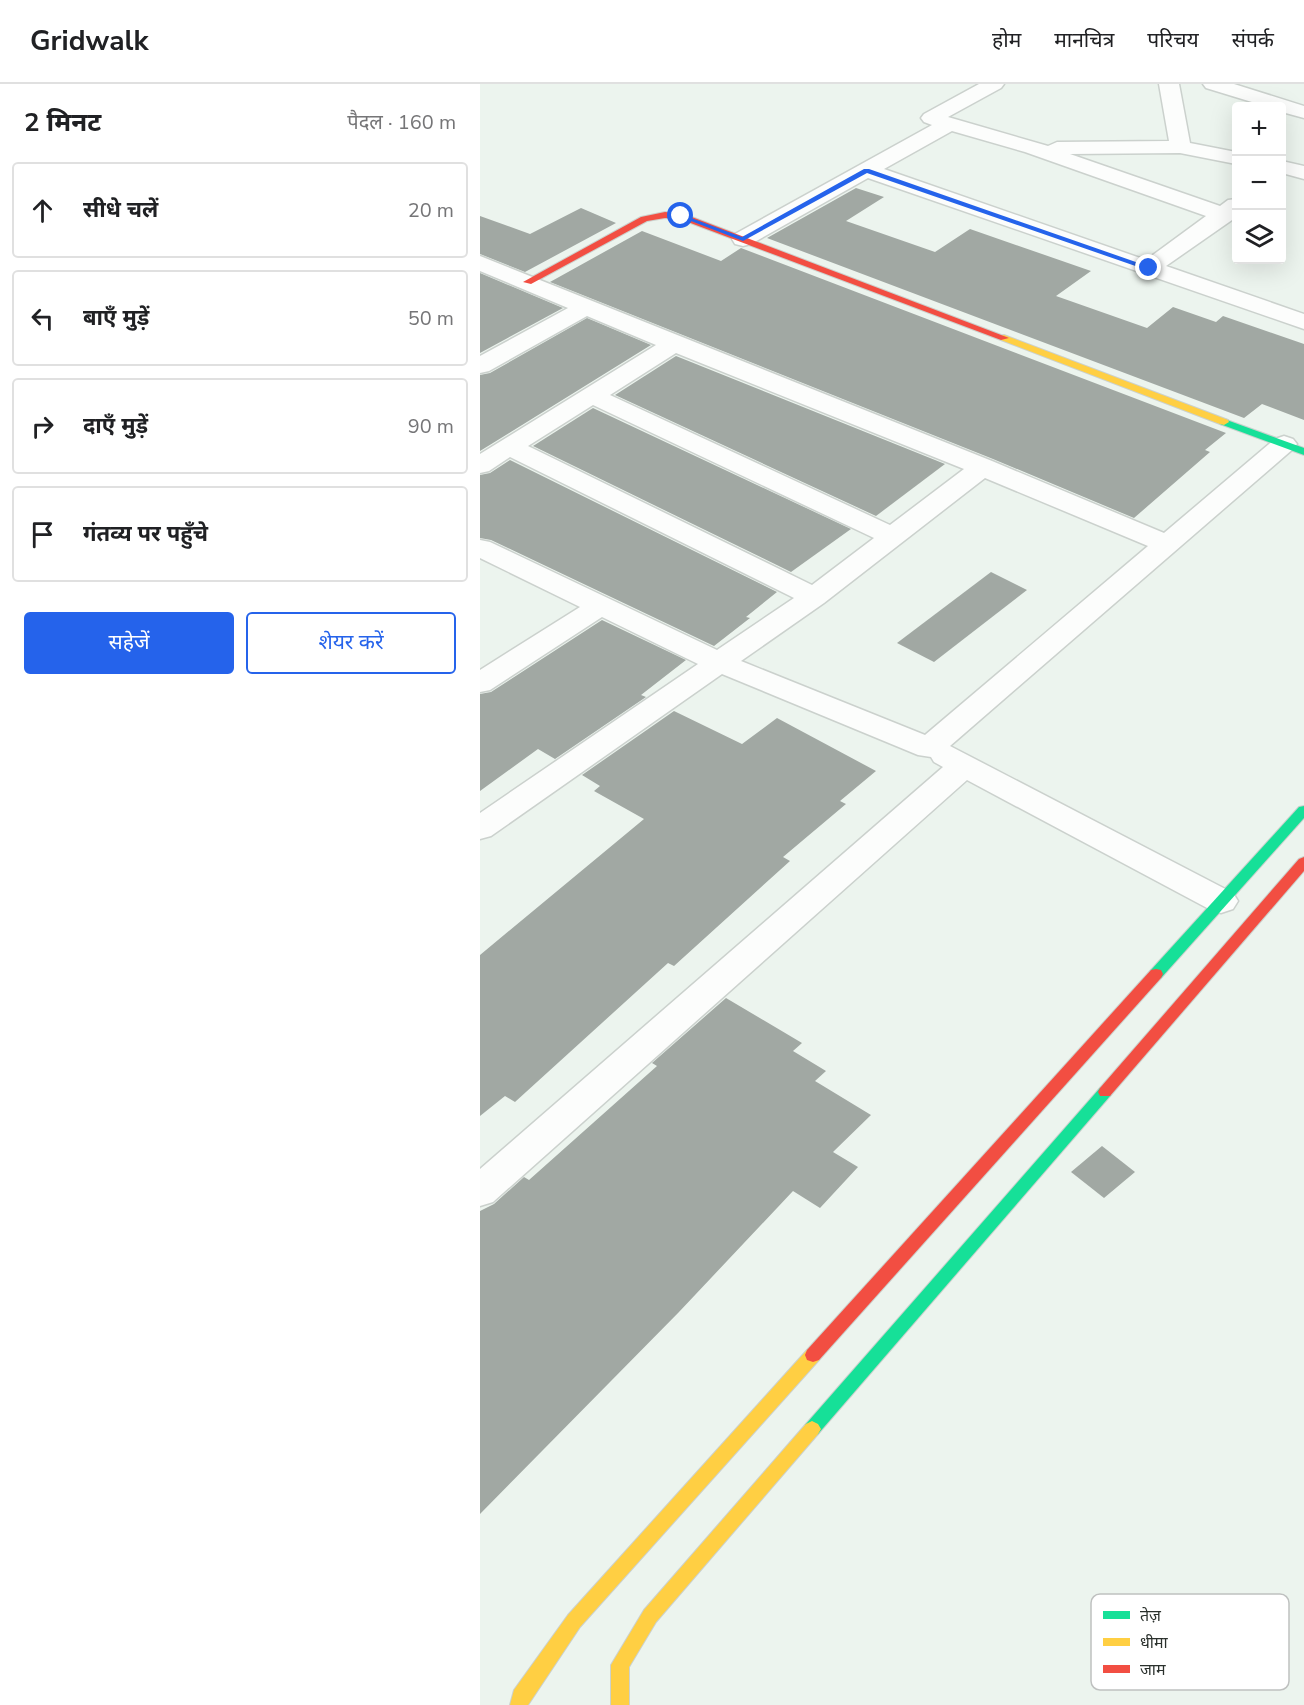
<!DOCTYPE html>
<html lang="hi">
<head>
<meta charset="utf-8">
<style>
	:root { --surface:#fff; --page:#f6f6f6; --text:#202124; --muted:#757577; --line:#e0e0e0; --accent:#2563eb }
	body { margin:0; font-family:"Nunito Sans","Noto Sans Devanagari",sans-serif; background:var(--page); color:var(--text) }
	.controls { position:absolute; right:18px; top:18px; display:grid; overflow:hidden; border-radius:6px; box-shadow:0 6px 24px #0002 }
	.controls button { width:54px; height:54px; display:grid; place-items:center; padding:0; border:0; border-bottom:2px solid var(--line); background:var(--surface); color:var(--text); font:30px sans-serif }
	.stop { position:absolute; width:18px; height:18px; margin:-14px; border:4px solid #2563eb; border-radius:50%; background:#fff }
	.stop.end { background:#2563eb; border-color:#fff; box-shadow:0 2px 6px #0008 }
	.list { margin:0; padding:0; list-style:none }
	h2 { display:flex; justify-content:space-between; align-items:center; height:78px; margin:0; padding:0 24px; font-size:26px }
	h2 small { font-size:20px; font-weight:400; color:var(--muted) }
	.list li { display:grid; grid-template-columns:39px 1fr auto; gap:18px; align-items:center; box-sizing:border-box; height:96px; margin:0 12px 12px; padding:0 12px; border:2px solid var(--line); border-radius:6px }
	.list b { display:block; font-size:22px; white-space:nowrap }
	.list em { font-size:20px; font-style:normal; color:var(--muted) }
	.actions { display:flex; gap:12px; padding:18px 24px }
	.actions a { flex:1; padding:14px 0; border:2px solid var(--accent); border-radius:6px; text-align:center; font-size:21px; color:var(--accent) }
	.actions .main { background:var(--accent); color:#fff }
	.icon { flex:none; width:33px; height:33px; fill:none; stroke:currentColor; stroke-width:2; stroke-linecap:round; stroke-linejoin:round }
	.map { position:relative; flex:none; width:824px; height:1621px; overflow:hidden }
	header { display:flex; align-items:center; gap:36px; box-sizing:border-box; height:84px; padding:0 30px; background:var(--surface); border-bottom:2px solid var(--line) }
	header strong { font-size:28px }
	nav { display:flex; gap:33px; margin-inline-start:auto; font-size:21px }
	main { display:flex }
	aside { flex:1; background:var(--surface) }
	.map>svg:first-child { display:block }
	.building { fill:#a1a8a3 }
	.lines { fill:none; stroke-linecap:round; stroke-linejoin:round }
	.street-casing { stroke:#cbd1cd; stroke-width:3 }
	.fast-casing { stroke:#cbd1cd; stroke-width:2 }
	.slow-casing { stroke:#cbd1cd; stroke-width:2 }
	.jam-casing { stroke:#cbd1cd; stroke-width:2 }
	.street { fill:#fcfdfc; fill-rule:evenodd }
	.fast { fill:#16e098; fill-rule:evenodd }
	.slow { fill:#ffcf43; fill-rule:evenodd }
	.jam { fill:#f24e42; fill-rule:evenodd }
	.route { fill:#2563eb }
	.key { fill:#fff; stroke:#bfc1c0; stroke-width:1.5 }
	.key-label { font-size:16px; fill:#2b312d }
</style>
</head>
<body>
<header>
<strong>Gridwalk</strong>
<nav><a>होम</a><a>मानचित्र</a><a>परिचय</a><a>संपर्क</a></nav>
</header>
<main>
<aside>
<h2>2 मिनट<small>पैदल · 160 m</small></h2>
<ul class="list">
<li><svg class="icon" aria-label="ahead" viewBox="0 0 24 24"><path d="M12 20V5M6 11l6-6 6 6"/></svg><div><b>सीधे चलें</b></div><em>20 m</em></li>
<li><svg class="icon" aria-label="left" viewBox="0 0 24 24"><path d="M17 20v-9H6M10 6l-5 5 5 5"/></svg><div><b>बाएँ मुड़ें</b></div><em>50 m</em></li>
<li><svg class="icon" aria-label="right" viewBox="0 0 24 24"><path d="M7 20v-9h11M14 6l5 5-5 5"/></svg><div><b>दाएँ मुड़ें</b></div><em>90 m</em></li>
<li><svg class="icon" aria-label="arrive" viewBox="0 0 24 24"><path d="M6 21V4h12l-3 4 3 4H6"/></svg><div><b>गंतव्य पर पहुँचे</b></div></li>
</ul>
<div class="actions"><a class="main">सहेजें</a><a>शेयर करें</a></div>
</aside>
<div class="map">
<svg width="824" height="1621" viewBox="0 0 824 1621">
	<rect width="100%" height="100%" fill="#ecf4ee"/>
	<g class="building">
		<path d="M376,104L404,113L366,137L455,168L490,145L611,187L576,212L667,244L693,223L736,238L743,232L824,260V336L782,320L764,334L287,154Z"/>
		<path d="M101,124L136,139L45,188L0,170V132L50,150Z"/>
		<path d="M162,147L241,177L261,164L746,349L725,366L730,368L654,434L513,375L70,198Z"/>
		<path d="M0,189L83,224L0,269Z"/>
		<path d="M107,234L171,261L0,367V291L10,289Z"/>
		<path d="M196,272L465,380L396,432L135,311Z"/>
		<path d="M113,324L371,445L311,488L53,362Z"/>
		<path d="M30,376L297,508L266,533L270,534L234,562L11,456L0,454V391L10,389Z"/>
		<path d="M511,488L547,506L454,578L417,559Z"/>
		<path d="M122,536L206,576L161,611L166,613L75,675L58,665L0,707V610L11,608Z"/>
		<path d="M194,627L262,660L297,634L396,687L360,717L366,720L303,773L310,777L194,882L188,879L35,1018L25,1012L0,1032V871L164,735L114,707L120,702L102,691Z"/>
		<path d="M246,914L322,959L313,967L346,987L335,997L391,1031L353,1068L378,1083L340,1124L313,1107L199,1228L0,1430V1127L14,1120L44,1093L49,1096L177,982L172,979Z"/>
		<path d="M622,1062L655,1088L624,1114L591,1088Z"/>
	</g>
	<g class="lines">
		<g class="street-casing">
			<g id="street">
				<path d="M499,0H524L521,4L468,33L568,62L577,58L689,57L679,0H699L710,59L756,68V80L700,69L590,70L740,122L748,116L756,115V131L752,136L686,182L824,230V245L388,94L271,160L263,162L255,160L252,155L255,150L452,41L444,38L441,34L444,30ZM472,47L545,68L726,132L666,176L404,85Z"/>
				<path d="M723,0H754L824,22V34L802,28V22H785L726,4Z"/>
				<path d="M802,77L824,82V95L802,89Z"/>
				<path d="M0,172L512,377L684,449L795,355L804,352L813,355L817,360L813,365L470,662L753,809L758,817L753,825L741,829L729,825L487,696L13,1118L0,1122V1085L463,683L454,678L451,673L438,671L242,590L11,752L0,755V729L218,580L122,533L10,606L0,608V586L100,523L0,474V456L10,458L237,566L314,514L30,373L9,387L0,389V370L176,261L107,232L9,287L0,289V272L88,224L0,187ZM196,269L484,385L410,441L130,311ZM113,321L394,454L332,501L48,362ZM505,394L668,462L445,651L261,577L344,519Z"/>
			</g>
		</g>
		<g class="fast-casing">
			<g id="fast">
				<path d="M744,335L824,364V371L740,340L739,338Z"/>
				<path d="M824,722V734L681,894H671L669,890L671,886L819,723Z"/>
				<path d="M625,1002L630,1004L632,1008L630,1012L338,1350L332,1353L326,1350L323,1345L326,1340L620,1004Z"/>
			</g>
		</g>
		<g class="slow-casing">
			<g id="slow">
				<path d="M524,251L748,336L749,338L744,341L740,340L521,256V252Z"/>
				<path d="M333,1264L339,1266L341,1271L339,1276L100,1543L48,1621H30L34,1606L88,1531L327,1266Z"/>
				<path d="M332,1337L338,1340L341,1345L338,1350L176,1538L149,1583V1621H131V1581L164,1526L326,1340Z"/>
			</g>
		</g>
		<g class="jam-casing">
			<g id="jam">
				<path d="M185,128L204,130L529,254L521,256L200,135L185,134L167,137L51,200L43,198L161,133Z"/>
				<path d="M824,773V787L630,1012H620L618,1008L620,1004L819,775Z"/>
				<path d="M676,885L681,886L683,890L681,894L339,1276L333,1278L327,1276L325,1271L327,1266L671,886Z"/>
			</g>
		</g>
		<use href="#street" class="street"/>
		<use href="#fast" class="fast"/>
		<use href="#slow" class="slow"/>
		<use href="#jam" class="jam"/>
	</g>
	<path class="route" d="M384,85H389L673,184L667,186L387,89L263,157L198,132L203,131L262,153Z"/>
	<rect x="611" y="1510" width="198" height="96" rx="9" class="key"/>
	<rect x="623" y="1527" width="27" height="8" fill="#16e098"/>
	<rect x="623" y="1554" width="27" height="8" fill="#ffcf43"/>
	<rect x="623" y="1581" width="27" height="8" fill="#f24e42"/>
	<g class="key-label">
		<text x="660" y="1537">तेज़</text>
		<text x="660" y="1564">धीमा</text>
		<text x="660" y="1591">जाम</text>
	</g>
</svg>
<div class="controls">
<button>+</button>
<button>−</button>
<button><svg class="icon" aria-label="layers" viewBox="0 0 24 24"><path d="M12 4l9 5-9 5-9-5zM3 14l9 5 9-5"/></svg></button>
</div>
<div class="stop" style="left:201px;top:132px"></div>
<div class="stop end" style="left:669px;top:184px"></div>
</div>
</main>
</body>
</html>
